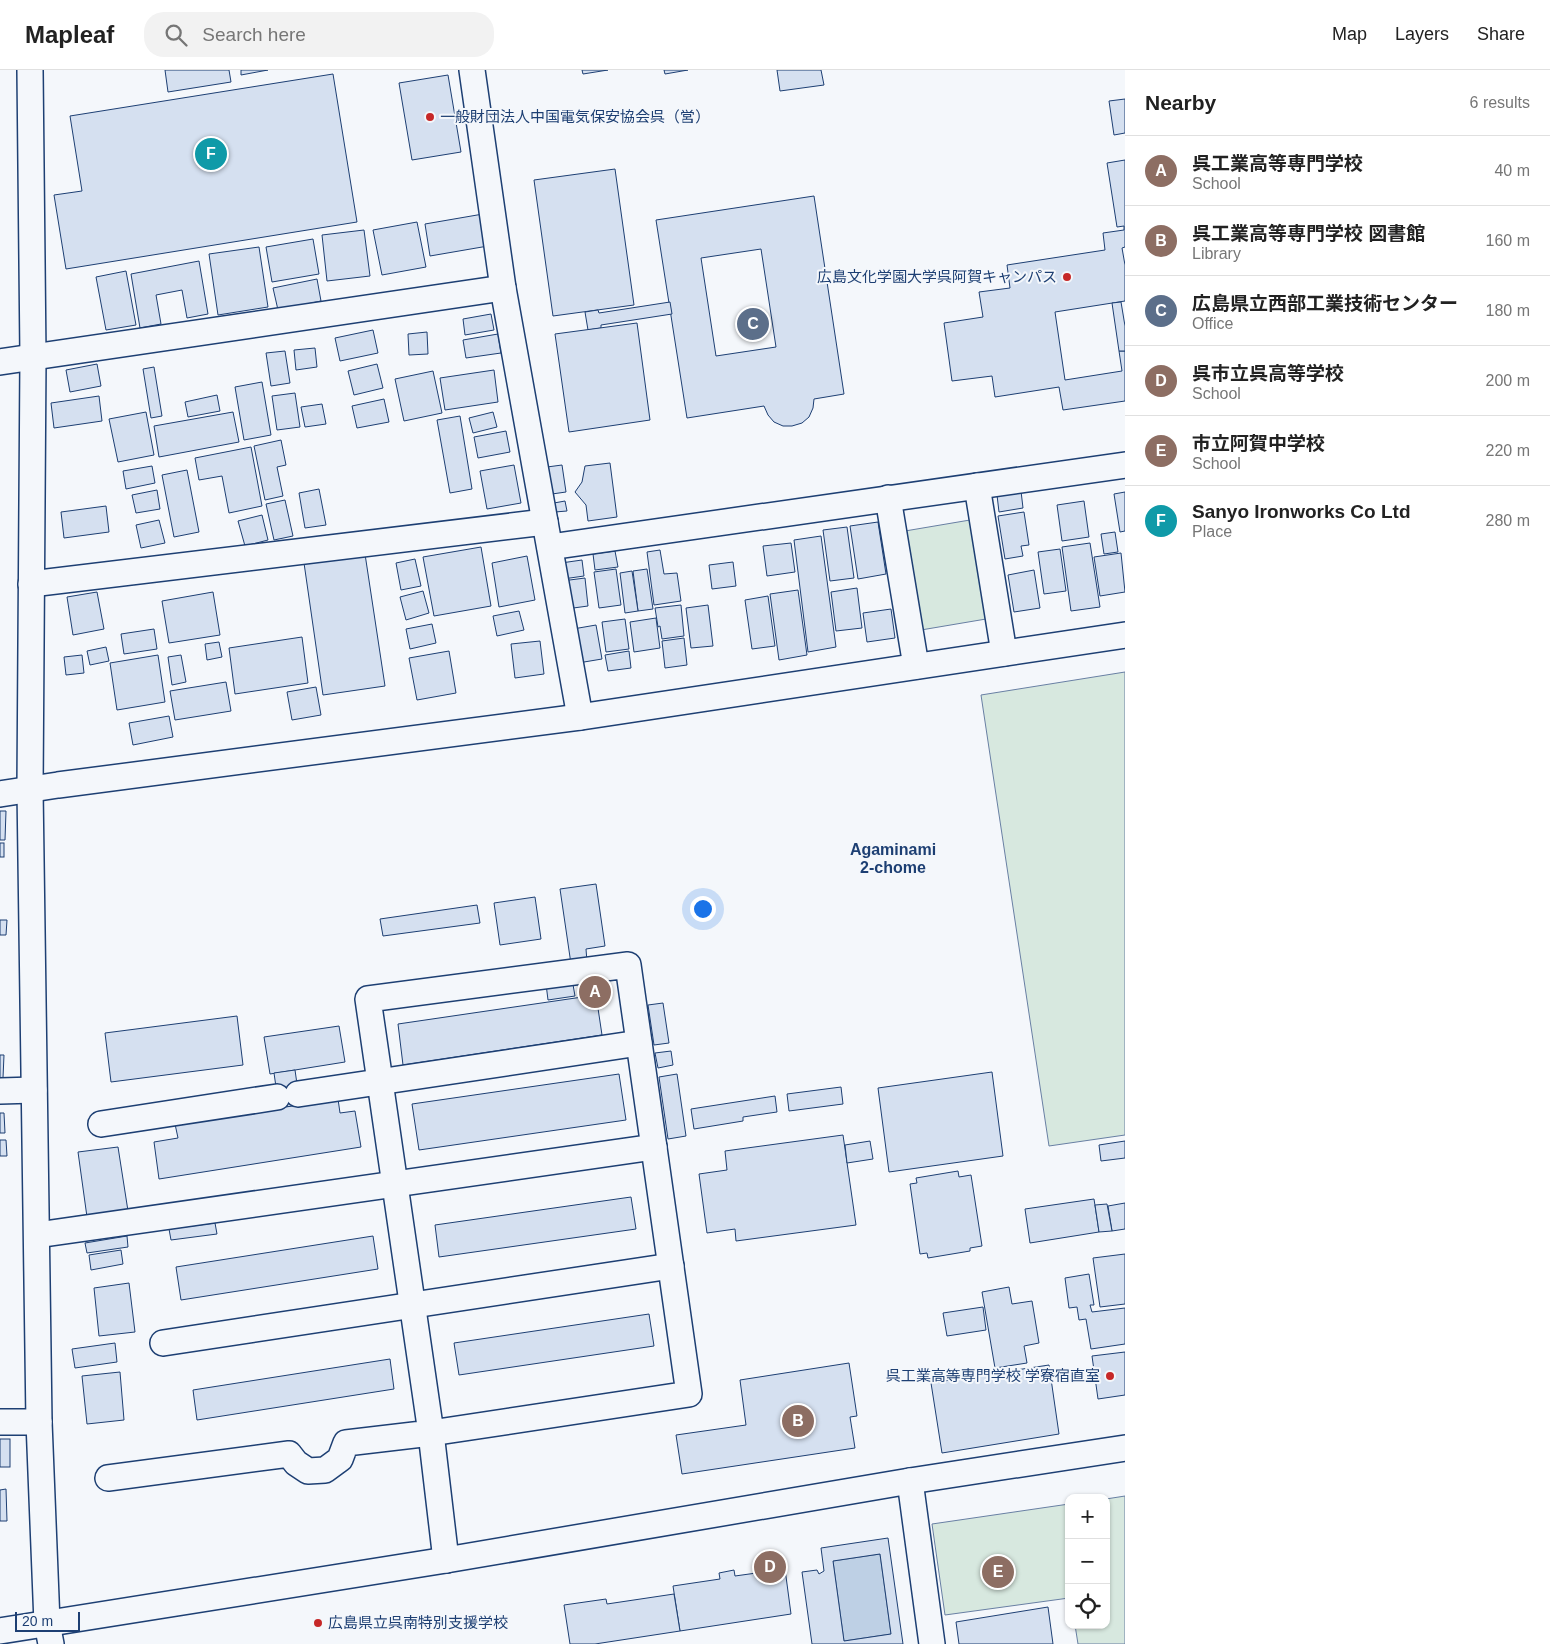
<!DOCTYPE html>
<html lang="en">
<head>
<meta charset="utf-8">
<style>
	:root { --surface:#fff; --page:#f2f2f2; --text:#222; --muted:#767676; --line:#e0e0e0; --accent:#c62828 }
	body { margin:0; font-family:Arial,"Noto Sans JP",sans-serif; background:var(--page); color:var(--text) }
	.controls { position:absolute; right:15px; bottom:15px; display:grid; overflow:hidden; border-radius:10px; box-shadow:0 1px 4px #0004 }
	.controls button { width:45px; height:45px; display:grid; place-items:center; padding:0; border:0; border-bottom:1px solid var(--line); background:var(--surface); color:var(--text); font:25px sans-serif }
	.scale { position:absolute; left:15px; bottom:12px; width:65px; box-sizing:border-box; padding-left:5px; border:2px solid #1d3f73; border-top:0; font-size:14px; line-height:18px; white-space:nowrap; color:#1d3f73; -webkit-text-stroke:4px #f4f7fb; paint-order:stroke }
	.you { position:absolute; left:702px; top:838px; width:18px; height:18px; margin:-12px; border:4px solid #fff; border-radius:50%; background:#1a73e8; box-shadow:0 0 0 8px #1a73e833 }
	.badge { display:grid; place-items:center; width:32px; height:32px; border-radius:50%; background:var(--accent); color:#fff; font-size:16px; font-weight:700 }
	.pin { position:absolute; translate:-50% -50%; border:2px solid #fff; box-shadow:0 1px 5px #0006 }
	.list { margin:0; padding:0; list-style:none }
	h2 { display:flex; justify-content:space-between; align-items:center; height:65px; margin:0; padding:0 20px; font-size:21px }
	h2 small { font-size:16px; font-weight:400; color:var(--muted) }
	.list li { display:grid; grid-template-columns:32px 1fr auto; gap:15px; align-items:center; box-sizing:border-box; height:70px; padding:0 20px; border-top:1px solid var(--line) }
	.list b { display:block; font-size:19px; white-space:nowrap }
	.list p { margin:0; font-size:16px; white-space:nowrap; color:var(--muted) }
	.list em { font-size:16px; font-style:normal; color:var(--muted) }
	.icon { flex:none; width:28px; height:28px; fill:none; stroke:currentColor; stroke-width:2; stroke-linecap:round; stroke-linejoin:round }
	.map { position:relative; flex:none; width:1125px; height:1574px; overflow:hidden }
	header { display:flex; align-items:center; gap:30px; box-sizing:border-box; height:70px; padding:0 25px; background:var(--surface); border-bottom:1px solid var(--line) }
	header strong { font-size:24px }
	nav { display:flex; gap:28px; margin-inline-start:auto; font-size:18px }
	.search { width:350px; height:45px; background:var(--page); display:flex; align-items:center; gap:12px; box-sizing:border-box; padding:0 18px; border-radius:20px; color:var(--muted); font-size:19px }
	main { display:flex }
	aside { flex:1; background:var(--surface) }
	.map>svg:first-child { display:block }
	.green { fill:#d7e8df; stroke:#687fa3 }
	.water { fill:#bed0e5; stroke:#687fa3 }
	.building { fill:#d5e0f0; stroke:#1d3f73; fill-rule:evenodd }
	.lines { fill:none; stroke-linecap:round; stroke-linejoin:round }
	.minor-casing { stroke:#1d3f73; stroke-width:28 }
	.minor { stroke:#f4f7fb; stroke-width:25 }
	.poi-dot { fill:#c62828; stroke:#f4f7fb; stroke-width:2 }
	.labels { text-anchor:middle; stroke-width:4; stroke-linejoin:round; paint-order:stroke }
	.poi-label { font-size:15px; fill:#1d3f73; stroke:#f4f7fb; text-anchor:start }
	.neighbourhood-label { font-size:16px; font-weight:bold; fill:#1d3f73; stroke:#f4f7fb }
</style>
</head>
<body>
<header>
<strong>Mapleaf</strong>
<div class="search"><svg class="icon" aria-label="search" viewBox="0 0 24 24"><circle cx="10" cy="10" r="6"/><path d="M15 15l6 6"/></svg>Search here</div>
<nav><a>Map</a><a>Layers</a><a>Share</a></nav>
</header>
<main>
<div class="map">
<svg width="1125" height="1574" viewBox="0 0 1125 1574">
	<rect width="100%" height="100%" fill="#f4f7fb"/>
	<g class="green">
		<path d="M970,450L986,549L921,560L905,461Z"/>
		<path d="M1125,602V1065L1049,1076L981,625Z"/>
		<path d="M1125,1426V1574H1078L1075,1555H1106V1429Z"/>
		<path d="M1069,1434V1528L945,1545L932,1454Z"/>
	</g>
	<path class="water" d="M880,1484L891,1564L844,1571L833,1491Z"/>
	<g class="building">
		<path d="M165,0H229L231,12L168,22Z"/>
		<path d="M241,0H268L241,5Z"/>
		<path d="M582,0H608L583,4Z"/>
		<path d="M664,0H688L665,4Z"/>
		<path d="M777,0H821L824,15L780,21Z"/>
		<path d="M333,4L357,152L66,199L54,125L82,121L70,46Z"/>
		<path d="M448,5L461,82L412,90L399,13Z"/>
		<path d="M1125,29V63L1114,65L1109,31Z"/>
		<path d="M1125,90V177L1122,178L1125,195V231L1055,242L1065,310L1122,301L1119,281H1125V331L1063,340L1059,317L995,327L992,306L952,311L944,253L983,247L979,222L1010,218L1007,195L1105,180L1103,163L1124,160V156L1117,157L1107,93Z"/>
		<path d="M615,99L634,235L553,246L534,110Z"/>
		<path d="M814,126L844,324L814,329L813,338L809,347L802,353L792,356H783L774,352L768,345L764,336L687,348L656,150ZM761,179L776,277L716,286L701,188Z"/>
		<path d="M483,144L488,176L430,186L425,154Z"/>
		<path d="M417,152L426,197L382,205L373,160Z"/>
		<path d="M364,160L370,206L327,211L322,165Z"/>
		<path d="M313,169L319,204L272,212L266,177Z"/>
		<path d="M259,177L268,237L218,245L209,184Z"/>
		<path d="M199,191L208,244L187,248L182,220L156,225L161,254L140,258L131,204Z"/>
		<path d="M126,201L136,255L106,260L96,207Z"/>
		<path d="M317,209L321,231L278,240L273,218Z"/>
		<path d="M670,232L672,244L601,255V258L588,260L585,242L598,240L599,243Z"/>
		<path d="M1121,232L1125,256V281H1119L1112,233Z"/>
		<path d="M491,244L494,260L465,265L463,249Z"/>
		<path d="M637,253L650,350L569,362L555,264Z"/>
		<path d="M373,260L378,283L340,291L335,268Z"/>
		<path d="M427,262L428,284L409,285L408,264Z"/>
		<path d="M498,264L501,283L466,288L463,270Z"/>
		<path d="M315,278L317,297L296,300L294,280Z"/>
		<path d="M285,281L290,313L271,316L266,283Z"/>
		<path d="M97,294L101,316L70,322L66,300Z"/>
		<path d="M377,294L383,318L354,325L348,301Z"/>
		<path d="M154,297L162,346L151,348L143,299Z"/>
		<path d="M494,300L498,332L445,340L440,308Z"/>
		<path d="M433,301L442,343L404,351L395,309Z"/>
		<path d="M262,312L271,365L244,370L235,317Z"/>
		<path d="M295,323L300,357L277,360L272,326Z"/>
		<path d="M217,325L220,341L188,347L185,332Z"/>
		<path d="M99,326L102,351L54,358L51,333Z"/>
		<path d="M384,329L389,352L357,358L352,336Z"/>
		<path d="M322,334L326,354L305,357L301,337Z"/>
		<path d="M146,342L154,385L118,392L109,349Z"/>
		<path d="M233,342L239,372L159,387L154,356Z"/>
		<path d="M493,342L497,357L473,363L469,348Z"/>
		<path d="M460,346L472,419L450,423L437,350Z"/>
		<path d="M506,361L510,382L478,388L474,367Z"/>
		<path d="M281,370L286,395L277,397L283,426L265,430L254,376Z"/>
		<path d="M251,377L262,436L229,443L222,406L199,410L195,388Z"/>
		<path d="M610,393L617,447L588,451L586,435L575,422L582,412L585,396Z"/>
		<path d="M514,395L521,433L487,439L480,401Z"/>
		<path d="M562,395L566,422L552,424L547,397Z"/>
		<path d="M152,396L155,413L126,419L123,401Z"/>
		<path d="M187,400L199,462L174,467L162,405Z"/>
		<path d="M319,419L326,455L305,458L299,423Z"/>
		<path d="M157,420L160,439L136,443L132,425Z"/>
		<path d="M1021,421L1023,438L999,442L997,425Z"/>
		<path d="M1125,422V461L1120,462L1114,424Z"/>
		<path d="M285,430L293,466L274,470L266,434Z"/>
		<path d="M565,431L567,441L555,442L554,433Z"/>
		<path d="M1084,431L1089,467L1062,471L1057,435Z"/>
		<path d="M106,436L109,462L64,468L61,442Z"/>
		<path d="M1024,442L1029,475L1021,476L1023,486L1005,489L998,446Z"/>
		<path d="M262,445L268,470L245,476L238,451Z"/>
		<path d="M159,450L165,473L141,478L136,455Z"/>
		<path d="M878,452L886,504L858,509L850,456Z"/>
		<path d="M847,457L854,508L830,511L823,460Z"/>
		<path d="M1115,462L1118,482L1104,484L1101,464Z"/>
		<path d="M821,466L836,577L808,582L794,470Z"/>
		<path d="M791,473L795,502L767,506L763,476Z"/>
		<path d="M1090,473L1100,537L1071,541L1062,477Z"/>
		<path d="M481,477L491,536L434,546L423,487Z"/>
		<path d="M1060,479L1066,521L1044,524L1038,482Z"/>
		<path d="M660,480L664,504L677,503L681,531L654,535L647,482Z"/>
		<path d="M615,481L618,497L595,500L593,484Z"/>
		<path d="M1121,483L1125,522L1100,526L1094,487Z"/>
		<path d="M365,484L385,616L323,625L304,493Z"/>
		<path d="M527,486L535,530L499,537L492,493Z"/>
		<path d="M415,489L421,516L401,520L396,493Z"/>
		<path d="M582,490L584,506L563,509L561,493Z"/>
		<path d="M733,492L736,516L712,519L709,495Z"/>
		<path d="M616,499L621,535L599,538L594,502Z"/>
		<path d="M647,499L653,539L638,541L633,501Z"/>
		<path d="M1034,500L1040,538L1014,542L1008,505Z"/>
		<path d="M632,501L638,541L625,543L620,503Z"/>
		<path d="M585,508L588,536L566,539L562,511Z"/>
		<path d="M857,518L862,558L836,561L831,522Z"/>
		<path d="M798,520L807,585L779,590L770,524Z"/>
		<path d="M423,521L429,543L406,550L400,527Z"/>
		<path d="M97,522L104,559L73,565L67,527Z"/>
		<path d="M213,522L220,565L169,573L162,531Z"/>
		<path d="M768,526L775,576L752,579L745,530Z"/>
		<path d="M681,535L684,566L662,569L660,556L658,557L655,538Z"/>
		<path d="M708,535L713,576L691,578L686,538Z"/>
		<path d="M891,539L895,568L867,572L863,543Z"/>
		<path d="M519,541L524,560L497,566L493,546Z"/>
		<path d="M656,548L660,578L634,582L630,552Z"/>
		<path d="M625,549L629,579L606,582L602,552Z"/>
		<path d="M432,554L436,573L410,579L406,559Z"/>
		<path d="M596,555L602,589L578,593L573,559Z"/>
		<path d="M154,559L157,579L124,584L121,564Z"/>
		<path d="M302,567L308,613L235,624L229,578Z"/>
		<path d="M684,568L687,595L665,598L662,571Z"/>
		<path d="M540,571L544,604L515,608L511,574Z"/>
		<path d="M219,572L222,587L207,590L205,574Z"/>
		<path d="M106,577L109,591L90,595L87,581Z"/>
		<path d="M449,581L456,623L417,630L409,588Z"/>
		<path d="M629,581L631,598L608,601L605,585Z"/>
		<path d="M82,585L84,603L66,605L64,587Z"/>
		<path d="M158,585L165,632L117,640L110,593Z"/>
		<path d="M181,585L186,612L172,615L168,587Z"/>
		<path d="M226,612L231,641L175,650L170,621Z"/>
		<path d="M316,617L321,645L292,650L287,622Z"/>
		<path d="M169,646L173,667L133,675L129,653Z"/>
		<path d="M0,741H6L5,770H0Z"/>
		<rect x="0" y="773" width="4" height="14"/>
		<path d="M596,814L605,876L586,879L587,892L571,894L560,819Z"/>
		<path d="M535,827L541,869L500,875L494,833Z"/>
		<path d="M477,835L480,853L383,866L380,849Z"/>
		<path d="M0,850H7L6,865H0Z"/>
		<path d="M572,909L575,926L548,930L546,914Z"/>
		<path d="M596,925L602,965L403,995L398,954Z"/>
		<path d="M663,933L669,973L654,975L648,935Z"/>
		<path d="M237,946L243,995L111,1012L105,963Z"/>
		<path d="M339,956L345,992L270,1004L264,967Z"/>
		<path d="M671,981L673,995L658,998L655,983Z"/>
		<path d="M0,985H4L3,1008H0Z"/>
		<path d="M295,1000L300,1035L279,1038L274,1003Z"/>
		<path d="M992,1002L1003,1086L889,1102L878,1018Z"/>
		<path d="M619,1004L626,1050L419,1080L412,1034Z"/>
		<path d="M677,1004L686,1066L668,1069L659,1007Z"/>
		<path d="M841,1017L843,1034L789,1041L787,1024Z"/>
		<path d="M775,1026L777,1042L743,1047V1051L694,1059L691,1039Z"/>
		<path d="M338,1029L340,1043L355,1041L361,1077L159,1109L154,1072L178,1068L175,1054Z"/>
		<path d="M0,1043H4L5,1063H0Z"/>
		<path d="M843,1065L856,1155L736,1171L735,1159L707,1163L699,1104L727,1100L725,1081Z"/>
		<path d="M0,1070H6L7,1086H0Z"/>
		<path d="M870,1071L873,1089L847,1093L845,1075Z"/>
		<path d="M1125,1071V1088L1101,1091L1099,1075Z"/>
		<path d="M118,1077L128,1141L87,1147L78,1082Z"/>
		<path d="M958,1101L959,1107L971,1105L982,1176L970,1178V1181L928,1188L927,1183L920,1184L910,1114L917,1113L916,1108Z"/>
		<path d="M631,1127L636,1159L439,1187L435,1155Z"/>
		<path d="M1094,1129L1099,1162L1030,1173L1025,1139Z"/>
		<path d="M1125,1133V1159L1112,1161L1108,1136Z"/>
		<path d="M1107,1134L1112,1161L1099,1162L1095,1135Z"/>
		<path d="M215,1153L217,1164L171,1170L169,1159Z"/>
		<path d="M127,1166L128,1177L87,1183L85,1173Z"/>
		<path d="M373,1166L378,1199L181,1230L176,1197Z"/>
		<path d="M121,1180L123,1194L91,1200L89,1185Z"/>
		<path d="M1125,1184V1234L1100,1237L1093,1188Z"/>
		<path d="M1089,1204L1094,1235H1090L1092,1242L1125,1238V1274L1091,1279L1086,1249L1079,1250L1077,1237L1069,1238L1065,1208Z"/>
		<path d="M129,1213L135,1262L99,1266L94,1218Z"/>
		<path d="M1009,1217L1012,1234L1032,1231L1039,1273L1024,1276L1027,1293L995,1298L982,1222Z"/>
		<path d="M983,1237L986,1260L947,1266L943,1243Z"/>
		<path d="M649,1244L654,1276L459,1305L454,1273Z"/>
		<path d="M115,1273L117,1292L75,1298L72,1279Z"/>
		<path d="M1125,1282V1325L1098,1329L1092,1286Z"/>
		<path d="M390,1289L394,1319L197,1350L193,1320Z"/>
		<path d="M849,1293L857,1346L850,1347L855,1378L682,1404L676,1365L746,1355L740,1310Z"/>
		<path d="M1049,1295L1059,1364L942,1383L931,1313Z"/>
		<path d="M120,1302L124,1350L87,1354L82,1306Z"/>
		<rect x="0" y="1369" width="10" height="28"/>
		<path d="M6,1419L7,1451H0V1420Z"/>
		<path d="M888,1468L903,1574H812L802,1502L817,1500L819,1504L824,1501L821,1478ZM880,1484L891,1564L844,1571L833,1491Z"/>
		<path d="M785,1499L791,1544L680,1561L673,1516L720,1509L719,1503L734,1500L735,1506Z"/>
		<path d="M674,1524L680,1561L595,1574H570L564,1535L606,1529L607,1534Z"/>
		<path d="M1048,1537L1053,1574H959L956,1552Z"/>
	</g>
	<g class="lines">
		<g class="minor-casing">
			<g id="minor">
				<path d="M30,0L33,287L30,719L39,1352L47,1553L51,1574"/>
				<path d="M472,0L503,218L580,647"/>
				<path d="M0,292L503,218"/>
				<path d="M977,416L1004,583"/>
				<path d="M888,428L916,596"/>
				<path d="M550,477L1125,395"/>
				<path d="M31,514L545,452"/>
				<path d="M0,724L58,715L580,647L1125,565"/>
				<path d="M0,1021L34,1020"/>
				<path d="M298,1024L639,973"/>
				<path d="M101,1054L277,1027"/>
				<path d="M37,1165L654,1077"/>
				<path d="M163,1273L671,1196"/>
				<path d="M0,1352H39"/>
				<path d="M108,1408L289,1384L296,1393L308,1401L325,1400L340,1389L346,1373L431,1363L689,1324L628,895L368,929L431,1363L446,1490"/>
				<path d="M910,1411L932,1574"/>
				<path d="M0,1561L446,1490L910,1411L1125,1378"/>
			</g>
		</g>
		<use href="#minor" class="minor"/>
	</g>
	<g class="poi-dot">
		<circle cx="430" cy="47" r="5"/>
		<circle cx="1067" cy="207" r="5"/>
		<circle cx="1110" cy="1306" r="5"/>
		<circle cx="318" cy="1553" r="5"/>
	</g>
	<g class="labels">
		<g class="poi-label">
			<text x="440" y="52">一般財団法人中国電気保安協会呉（営）</text>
			<text x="1057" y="212" text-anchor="end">広島文化学園大学呉阿賀キャンパス</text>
			<text x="1100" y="1311" text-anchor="end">呉工業高等専門学校 学寮宿直室</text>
			<text x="328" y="1558">広島県立呉南特別支援学校</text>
		</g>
		<g class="neighbourhood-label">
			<text x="893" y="785">Agaminami<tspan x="893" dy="18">2-chome</tspan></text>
		</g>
	</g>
</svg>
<div class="controls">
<button>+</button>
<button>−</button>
<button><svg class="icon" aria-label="locate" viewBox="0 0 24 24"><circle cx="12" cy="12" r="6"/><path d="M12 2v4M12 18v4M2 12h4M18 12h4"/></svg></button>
</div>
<div class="scale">20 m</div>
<div class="you"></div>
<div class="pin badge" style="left:595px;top:922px;background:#8d6e63">A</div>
<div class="pin badge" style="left:798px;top:1351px;background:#8d6e63">B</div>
<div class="pin badge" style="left:753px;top:254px;background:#5c6f8a">C</div>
<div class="pin badge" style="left:770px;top:1497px;background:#8d6e63">D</div>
<div class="pin badge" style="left:998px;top:1502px;background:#8d6e63">E</div>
<div class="pin badge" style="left:211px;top:84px;background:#0f9aa8">F</div>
</div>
<aside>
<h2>Nearby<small>6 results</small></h2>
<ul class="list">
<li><span class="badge" style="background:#8d6e63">A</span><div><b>呉工業高等専門学校</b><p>School</p></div><em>40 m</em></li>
<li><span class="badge" style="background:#8d6e63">B</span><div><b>呉工業高等専門学校 図書館</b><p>Library</p></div><em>160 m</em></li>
<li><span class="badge" style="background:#5c6f8a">C</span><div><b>広島県立西部工業技術センター</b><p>Office</p></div><em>180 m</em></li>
<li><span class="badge" style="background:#8d6e63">D</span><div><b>呉市立呉高等学校</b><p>School</p></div><em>200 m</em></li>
<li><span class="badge" style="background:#8d6e63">E</span><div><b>市立阿賀中学校</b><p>School</p></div><em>220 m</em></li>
<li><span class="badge" style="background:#0f9aa8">F</span><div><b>Sanyo Ironworks Co Ltd</b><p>Place</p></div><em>280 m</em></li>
</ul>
</aside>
</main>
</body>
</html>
